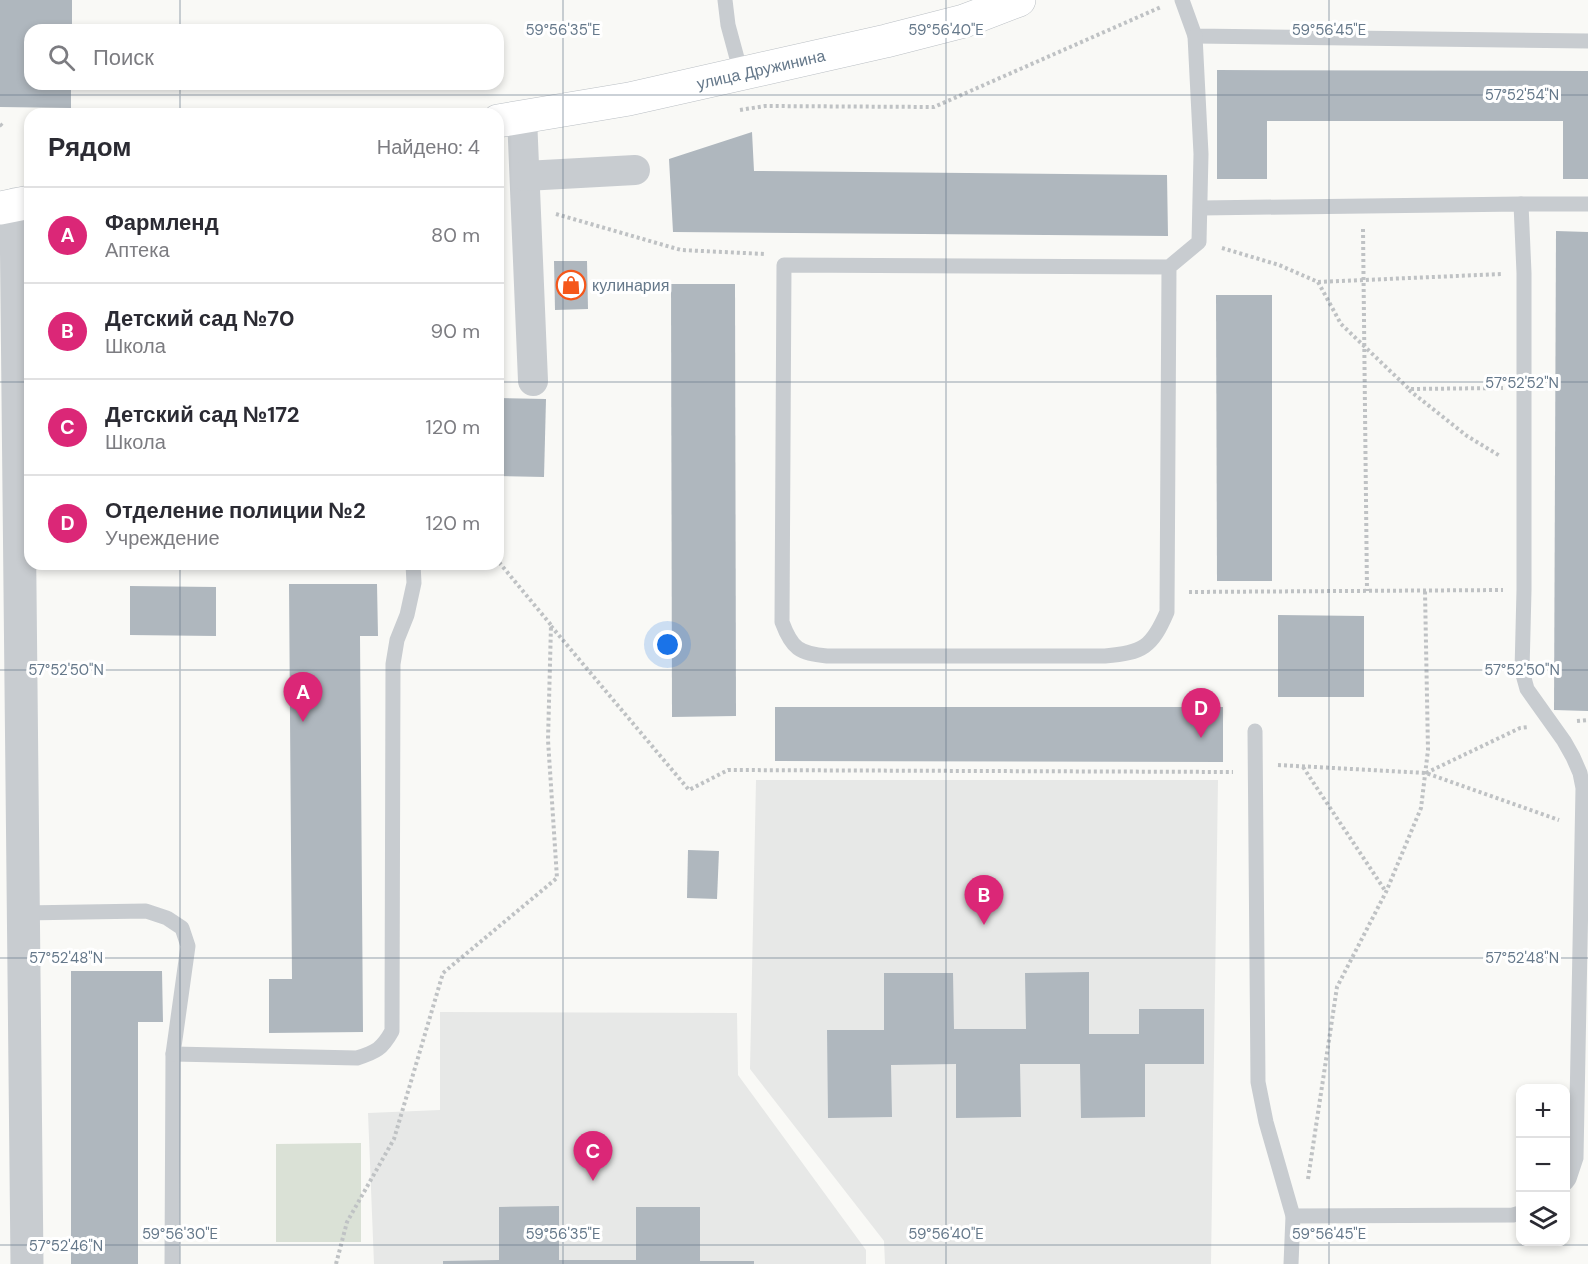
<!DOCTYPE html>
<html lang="ru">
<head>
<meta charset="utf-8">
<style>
	:root { --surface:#fff; --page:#f7f7f7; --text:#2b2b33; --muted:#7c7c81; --line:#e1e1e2; --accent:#db2777 }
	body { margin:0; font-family:"DM Sans",sans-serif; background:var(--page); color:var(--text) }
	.controls { position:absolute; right:18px; bottom:18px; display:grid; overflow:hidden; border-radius:12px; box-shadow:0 3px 9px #0003 }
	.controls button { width:54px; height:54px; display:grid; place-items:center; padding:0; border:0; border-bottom:2px solid var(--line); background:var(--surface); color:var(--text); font:30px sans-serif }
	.you { position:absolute; left:668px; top:645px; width:21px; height:21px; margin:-15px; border:4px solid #fff; border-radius:50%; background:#1a73e8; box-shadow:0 0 0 9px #1a73e833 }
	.badge { display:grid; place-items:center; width:39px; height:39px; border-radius:50%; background:var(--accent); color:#fff; font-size:20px; font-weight:700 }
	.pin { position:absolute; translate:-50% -50px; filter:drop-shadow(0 2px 3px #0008) }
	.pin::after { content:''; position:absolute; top:32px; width:21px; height:18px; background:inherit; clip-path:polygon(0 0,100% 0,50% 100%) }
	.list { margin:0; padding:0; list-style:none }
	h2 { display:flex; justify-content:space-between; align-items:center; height:78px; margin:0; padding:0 24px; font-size:26px }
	h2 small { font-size:20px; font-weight:400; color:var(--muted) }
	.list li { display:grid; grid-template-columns:39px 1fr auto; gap:18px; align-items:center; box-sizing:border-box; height:96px; padding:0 24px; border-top:2px solid var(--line) }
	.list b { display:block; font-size:22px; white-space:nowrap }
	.list p { margin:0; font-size:20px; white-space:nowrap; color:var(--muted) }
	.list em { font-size:20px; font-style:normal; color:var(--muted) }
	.icon { flex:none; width:33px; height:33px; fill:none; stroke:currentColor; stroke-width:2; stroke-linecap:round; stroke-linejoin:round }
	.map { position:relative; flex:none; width:1588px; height:1264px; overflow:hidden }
	.search { position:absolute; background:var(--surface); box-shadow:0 3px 9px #0003; left:24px; top:24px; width:480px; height:66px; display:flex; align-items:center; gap:15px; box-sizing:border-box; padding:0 21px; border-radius:18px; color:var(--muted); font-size:22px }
	.panel { position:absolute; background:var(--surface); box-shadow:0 3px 9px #0003; left:24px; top:108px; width:480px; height:462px; border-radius:18px }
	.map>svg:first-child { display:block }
	.built { fill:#e7e8e7 }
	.green { fill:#dae1d6 }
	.building { fill:#afb7be }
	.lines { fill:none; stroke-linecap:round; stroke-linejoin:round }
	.secondary-casing { stroke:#babfc4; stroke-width:34 }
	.path { stroke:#bfc2c4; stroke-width:4; stroke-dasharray:3 3; stroke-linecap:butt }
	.service { stroke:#c8ccd0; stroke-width:15 }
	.minor { stroke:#c8ccd0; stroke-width:30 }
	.tertiary { stroke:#c8ccd0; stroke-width:33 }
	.secondary { stroke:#fff; stroke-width:33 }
	.ticks { fill:none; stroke:#65788a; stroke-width:1.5; stroke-opacity:0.45 }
	.labels { text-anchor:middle; stroke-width:6; stroke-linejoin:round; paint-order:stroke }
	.street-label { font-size:16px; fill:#65788a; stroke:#fff }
	.poi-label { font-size:16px; fill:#65788a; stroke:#fff; text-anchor:start }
	.ticks-label { font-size:15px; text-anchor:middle; fill:#65788a; stroke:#fff; stroke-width:6; stroke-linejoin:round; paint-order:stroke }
</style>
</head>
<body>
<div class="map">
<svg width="1588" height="1264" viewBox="0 0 1588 1264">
	<rect width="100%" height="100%" fill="#f9f9f6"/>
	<g class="built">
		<path d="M756,780H1218L1211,1264H885L884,1241L750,1069Z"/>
		<path d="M440,1012L737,1013L738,1075L866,1250V1264H374L368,1113L440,1110Z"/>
	</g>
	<path class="green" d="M361,1143V1242H276V1144Z"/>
	<g class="building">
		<path d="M0,0H72V30H30V84H71V108L0,107Z"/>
		<path d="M1217,70L1588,71V179H1563V121H1267V179H1217Z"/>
		<path d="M752,132L754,171L1167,175L1168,236L673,232L669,159Z"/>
		<path d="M1556,231L1588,232V711L1554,710Z"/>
		<path d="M554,261H587L588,309L555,310Z"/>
		<path d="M671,284H735L736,716L672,717Z"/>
		<path d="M1216,295H1272V581H1217Z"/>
		<path d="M498,398L546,399L544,477L498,476Z"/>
		<path d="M289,584H377L378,636H360L363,1032L269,1033V979H292Z"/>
		<path d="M130,586L216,587V636L130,635Z"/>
		<path d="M1278,615L1364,616V697H1278Z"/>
		<path d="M775,707H1223V762L775,761Z"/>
		<path d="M688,850L719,851L717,899L687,898Z"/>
		<path d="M71,971H162L163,1022H138V1264H71Z"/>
		<path d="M1089,972V1034H1139V1009H1204V1064H1145V1117L1081,1118L1080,1064H1020L1021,1117L956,1118V1064L891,1065L892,1117L828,1118L827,1030H884V973H953L954,1029H1026L1025,973Z"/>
		<path d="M559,1206V1260H636V1207H700V1261H754V1264H443V1261L499,1260V1207Z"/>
	</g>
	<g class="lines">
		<g class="secondary-casing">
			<g id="secondary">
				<path id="s1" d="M498,121L629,99L886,41L964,21L1019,0"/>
				<path d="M0,208L30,202"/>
			</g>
		</g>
		<g class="path">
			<path d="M740,110L765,106L934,107L1161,7"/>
			<path d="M0,124L3,127"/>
			<path d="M556,214L681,250L765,254"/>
			<path d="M1363,229L1367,591"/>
			<path d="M1222,248L1279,265L1318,282L1502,274"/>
			<path d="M1318,282L1341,324L1409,389L1503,388"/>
			<path d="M1409,390L1467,436L1500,456"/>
			<path d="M1189,592L1503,590"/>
			<path d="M551,626L689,790L728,770L1233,772"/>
			<path d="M1577,721L1588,720"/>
			<path d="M1278,765L1426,773L1559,820"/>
			<path d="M1303,767L1386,892"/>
			<path d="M1426,773L1520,728L1528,727"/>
			<path d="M1308,1179L1337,987L1386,892L1421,808L1428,750L1425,591"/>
			<path d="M336,1264L347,1222L394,1139L443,973L557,878L548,740L551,625L498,561"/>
		</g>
		<g class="service">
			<path d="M725,0L728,25L741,73"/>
			<path d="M1182,0L1195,36L1588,41"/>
			<path d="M1521,204H1588"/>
			<path d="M1201,208L1521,204L1524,273V590L1522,671L1527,689L1564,741L1573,757L1580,773L1583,788L1576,1158L1569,1179L1566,1183"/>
			<path d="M1169,267L1167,612C1152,647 1143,653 1105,656H827C799,653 792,649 782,622L784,265L1169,267L1199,242L1201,154L1195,36"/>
			<path d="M1255,731L1258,1082L1266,1122L1293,1216L1291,1264"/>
			<path d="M23,913L146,911L167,918L182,928L188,946L173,1054L172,1264"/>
			<path d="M173,1054L357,1058C376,1052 382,1049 392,1031L393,664L397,640L407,615L414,583L413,564"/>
			<path d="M1293,1216L1513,1215L1520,1213"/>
		</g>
		<g class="minor">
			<path d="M522,117L533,381"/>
			<path d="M525,176L635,170"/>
		</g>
		<path class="tertiary" d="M16,204L27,1264"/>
		<use href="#secondary" class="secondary"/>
	</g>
	<path class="ticks" d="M180,0V30M563,0V1264M946,0V1264M1329,0V1264M180,84V114M0,95H1588M0,382H30M498,382H1588M180,564V1264M0,670H1588M0,958H1588M0,1245H1588"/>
	<defs>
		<g id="shop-ring" transform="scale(1.5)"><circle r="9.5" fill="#fff" stroke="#f5571a" stroke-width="1.5"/><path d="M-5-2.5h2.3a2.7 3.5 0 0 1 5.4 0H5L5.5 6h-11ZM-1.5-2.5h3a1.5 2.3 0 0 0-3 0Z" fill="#f5571a"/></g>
	</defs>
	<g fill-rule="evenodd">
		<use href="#shop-ring" x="571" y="285"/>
	</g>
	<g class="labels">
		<g class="street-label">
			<text dy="6" stroke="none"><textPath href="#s1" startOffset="268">улица Дружинина</textPath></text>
		</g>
		<g class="poi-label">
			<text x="592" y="291">кулинария</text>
		</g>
	</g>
	<g class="ticks-label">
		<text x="563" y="35">59°56'35"E</text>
		<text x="946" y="35">59°56'40"E</text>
		<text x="1329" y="35">59°56'45"E</text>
		<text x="1522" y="100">57°52'54"N</text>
		<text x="1522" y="388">57°52'52"N</text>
		<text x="66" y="675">57°52'50"N</text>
		<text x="1522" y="675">57°52'50"N</text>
		<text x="66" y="963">57°52'48"N</text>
		<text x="1522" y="963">57°52'48"N</text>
		<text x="180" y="1239">59°56'30"E</text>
		<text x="563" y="1239">59°56'35"E</text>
		<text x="946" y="1239">59°56'40"E</text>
		<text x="1329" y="1239">59°56'45"E</text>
		<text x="66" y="1251">57°52'46"N</text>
	</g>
</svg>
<div class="controls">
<button>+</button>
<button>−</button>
<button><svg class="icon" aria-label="layers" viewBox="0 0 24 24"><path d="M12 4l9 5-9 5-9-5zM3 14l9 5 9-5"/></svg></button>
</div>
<div class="you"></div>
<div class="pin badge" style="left:303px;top:722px">A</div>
<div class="pin badge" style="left:984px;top:925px">B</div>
<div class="pin badge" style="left:593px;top:1181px">C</div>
<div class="pin badge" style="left:1201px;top:738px">D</div>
<div class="search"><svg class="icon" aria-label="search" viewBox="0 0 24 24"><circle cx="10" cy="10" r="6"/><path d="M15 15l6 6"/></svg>Поиск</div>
<section class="panel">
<h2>Рядом<small>Найдено: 4</small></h2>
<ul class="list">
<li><span class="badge">A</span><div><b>Фармленд</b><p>Аптека</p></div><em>80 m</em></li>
<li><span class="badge">B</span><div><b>Детский сад №70</b><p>Школа</p></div><em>90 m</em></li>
<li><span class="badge">C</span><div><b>Детский сад №172</b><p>Школа</p></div><em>120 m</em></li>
<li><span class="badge">D</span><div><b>Отделение полиции №2</b><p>Учреждение</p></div><em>120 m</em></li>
</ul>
</section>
</div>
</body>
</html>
